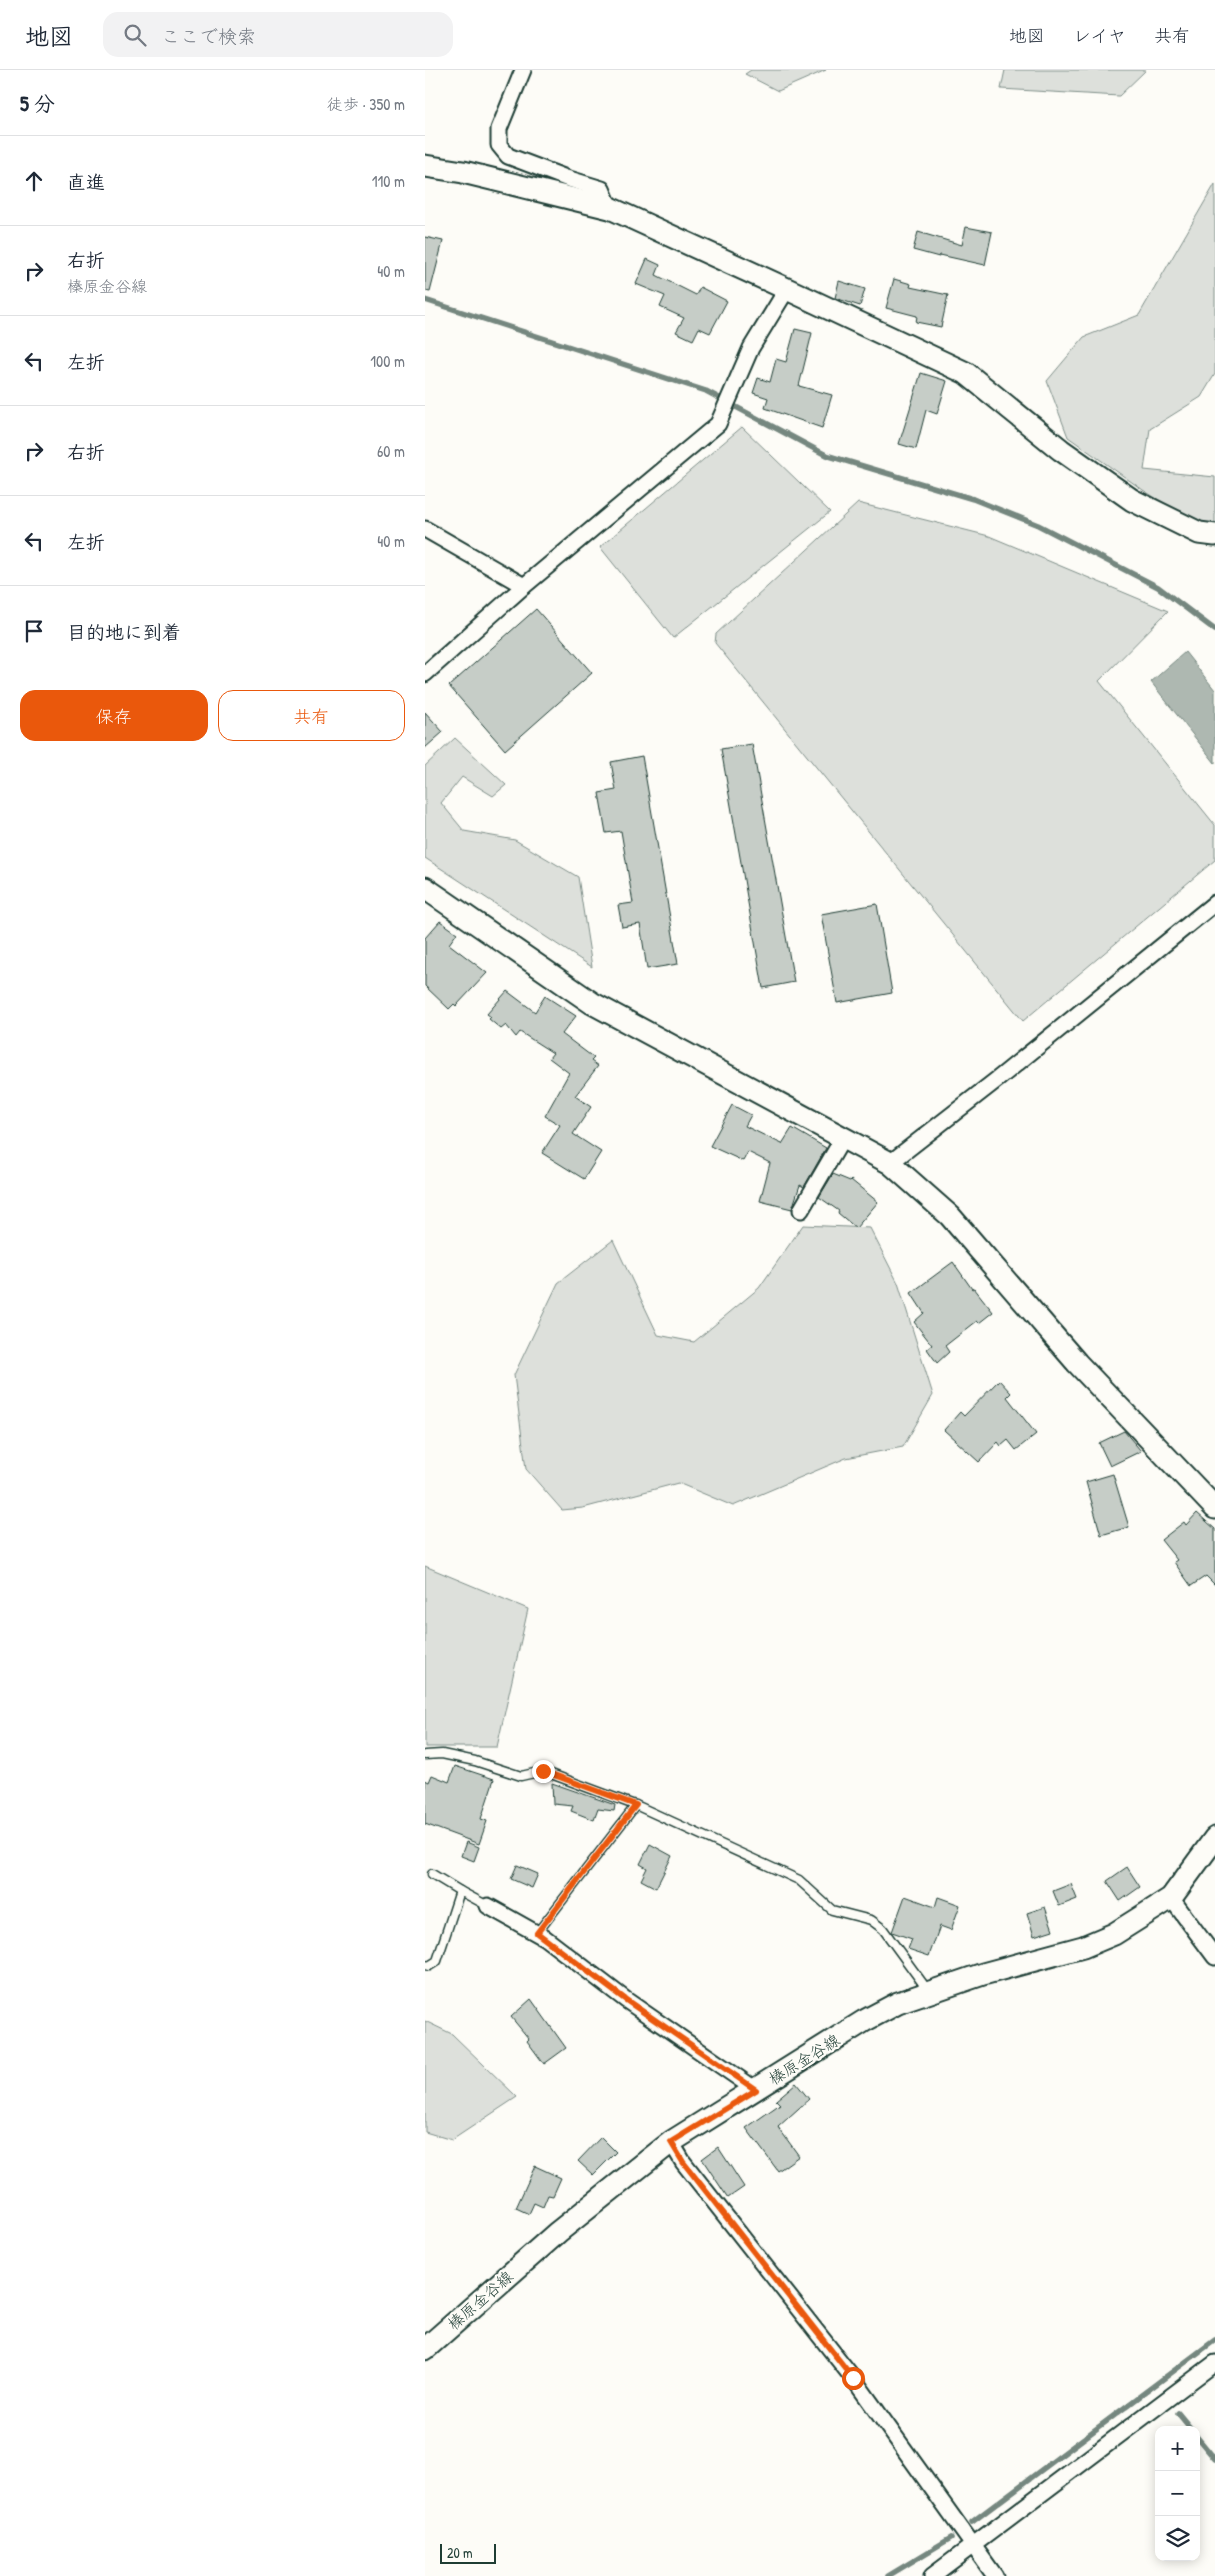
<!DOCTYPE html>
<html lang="ja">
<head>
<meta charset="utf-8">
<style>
	:root { --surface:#fff; --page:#f2f2f3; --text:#1f2937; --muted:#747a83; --line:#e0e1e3; --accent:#ea580c }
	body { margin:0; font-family:"Patrick Hand","Klee One",sans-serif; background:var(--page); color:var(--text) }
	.controls { position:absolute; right:15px; bottom:15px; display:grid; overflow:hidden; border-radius:10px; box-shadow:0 2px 12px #0003 }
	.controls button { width:45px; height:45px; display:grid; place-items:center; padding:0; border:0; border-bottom:1px solid var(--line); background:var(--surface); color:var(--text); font:25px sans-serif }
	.scale { position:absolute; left:15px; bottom:12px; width:56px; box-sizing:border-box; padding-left:5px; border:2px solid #1f3d34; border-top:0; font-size:14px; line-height:18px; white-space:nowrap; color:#1f3d34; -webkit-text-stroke:4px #fdfcf7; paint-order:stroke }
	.stop { position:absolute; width:15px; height:15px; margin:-11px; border:4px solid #ea580c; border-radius:50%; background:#fff }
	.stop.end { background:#ea580c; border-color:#fff; box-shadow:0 1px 5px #0008 }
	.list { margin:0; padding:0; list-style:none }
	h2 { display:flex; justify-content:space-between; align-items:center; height:65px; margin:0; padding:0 20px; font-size:21px }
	h2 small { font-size:16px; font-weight:400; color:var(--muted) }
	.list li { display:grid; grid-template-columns:32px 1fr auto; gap:15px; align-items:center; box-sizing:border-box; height:90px; padding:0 20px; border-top:1px solid var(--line) }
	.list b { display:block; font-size:19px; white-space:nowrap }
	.list p { margin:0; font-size:16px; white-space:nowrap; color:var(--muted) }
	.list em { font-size:16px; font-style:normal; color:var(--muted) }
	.actions { display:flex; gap:10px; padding:15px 20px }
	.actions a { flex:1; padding:11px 0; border:1px solid var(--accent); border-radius:15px; text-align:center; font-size:18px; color:var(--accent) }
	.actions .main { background:var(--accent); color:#fff }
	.icon { flex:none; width:28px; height:28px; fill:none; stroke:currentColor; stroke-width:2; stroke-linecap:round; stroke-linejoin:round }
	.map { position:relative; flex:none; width:790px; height:2506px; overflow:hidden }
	header { display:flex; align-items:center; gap:30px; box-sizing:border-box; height:70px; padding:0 25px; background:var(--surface); border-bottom:1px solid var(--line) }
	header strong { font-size:24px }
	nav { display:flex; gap:28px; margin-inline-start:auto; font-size:18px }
	.search { width:350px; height:45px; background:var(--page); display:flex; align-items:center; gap:12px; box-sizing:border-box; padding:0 18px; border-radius:15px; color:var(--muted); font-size:19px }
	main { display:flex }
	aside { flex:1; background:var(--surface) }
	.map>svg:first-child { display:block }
	.green { fill:#dde0db; stroke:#7e8e88 }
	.water { fill:#aeb8b1; stroke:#75877f }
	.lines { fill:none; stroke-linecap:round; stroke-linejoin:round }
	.stream { stroke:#75877f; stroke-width:5.5 }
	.building { fill:#c6cdc7; stroke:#1f3d34 }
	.lane-casing { stroke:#1f3d34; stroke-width:11 }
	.street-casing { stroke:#1f3d34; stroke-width:19 }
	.secondary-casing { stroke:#1f3d34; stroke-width:25 }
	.lane { stroke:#fdfcf7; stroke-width:8 }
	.street { stroke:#fdfcf7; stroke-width:15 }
	.secondary { stroke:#fdfcf7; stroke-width:21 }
	.route { stroke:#ea580c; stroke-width:6 }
	.labels { text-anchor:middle; stroke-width:4.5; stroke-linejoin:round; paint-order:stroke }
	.street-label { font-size:16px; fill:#1f3d34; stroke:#fdfcf7 }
</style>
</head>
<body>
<header>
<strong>地図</strong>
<div class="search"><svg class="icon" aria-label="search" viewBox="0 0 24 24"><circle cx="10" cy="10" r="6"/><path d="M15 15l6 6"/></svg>ここで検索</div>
<nav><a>地図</a><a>レイヤ</a><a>共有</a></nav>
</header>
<main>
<aside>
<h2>5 分<small>徒歩 · 350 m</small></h2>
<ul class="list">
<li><svg class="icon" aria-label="ahead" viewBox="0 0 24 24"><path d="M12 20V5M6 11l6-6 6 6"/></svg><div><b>直進</b></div><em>110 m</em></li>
<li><svg class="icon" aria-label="right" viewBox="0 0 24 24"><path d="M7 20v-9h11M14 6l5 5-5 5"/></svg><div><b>右折</b><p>榛原金谷線</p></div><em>40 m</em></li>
<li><svg class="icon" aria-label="left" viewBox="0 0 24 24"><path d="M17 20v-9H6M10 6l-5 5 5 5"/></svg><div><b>左折</b></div><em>100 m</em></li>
<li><svg class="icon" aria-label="right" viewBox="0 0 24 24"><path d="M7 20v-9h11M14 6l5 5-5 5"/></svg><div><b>右折</b></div><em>60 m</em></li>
<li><svg class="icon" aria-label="left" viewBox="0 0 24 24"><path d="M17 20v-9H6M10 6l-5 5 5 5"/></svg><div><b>左折</b></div><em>40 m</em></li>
<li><svg class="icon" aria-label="arrive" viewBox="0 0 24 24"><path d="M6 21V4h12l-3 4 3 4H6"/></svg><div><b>目的地に到着</b></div></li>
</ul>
<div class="actions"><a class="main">保存</a><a>共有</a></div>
</aside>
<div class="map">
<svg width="790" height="2506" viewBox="0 0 790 2506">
	<rect width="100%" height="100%" fill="#fdfcf7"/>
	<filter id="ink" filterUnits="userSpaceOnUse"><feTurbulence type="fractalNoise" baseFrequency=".02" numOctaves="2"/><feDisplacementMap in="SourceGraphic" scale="10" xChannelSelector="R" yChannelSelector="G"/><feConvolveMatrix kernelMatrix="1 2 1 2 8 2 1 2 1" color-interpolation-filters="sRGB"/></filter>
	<g filter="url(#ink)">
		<g class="green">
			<path d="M326,0H401L353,21L320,4Z"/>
			<path d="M580,0H721L694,26L576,19Z"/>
			<path d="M790,114V304L776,327L725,359L719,400L790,407V453L777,457L718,420L643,367L622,311L659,267L714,245Z"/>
			<path d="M317,357L405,442L248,568L175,477Z"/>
			<path d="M433,433L564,466L743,541L674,611L790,755V790L598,951L290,573L291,564Z"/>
			<path d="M30,668L81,715L68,726L37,707L16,733L39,761L90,770L153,807L167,897L0,788V696Z"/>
			<path d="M378,1155L445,1158L473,1213L508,1325L478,1377L421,1388L308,1436L253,1413L158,1438L137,1440L101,1399L89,1305L133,1213L188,1170L233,1265L269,1272L334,1218Z"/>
			<path d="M0,1496L103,1539L72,1677H0Z"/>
			<path d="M0,1951L27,1964L92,2027L27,2070L0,2062Z"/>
		</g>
		<path class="water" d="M760,582L790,620V693L726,612Z"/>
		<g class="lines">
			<g class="stream">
				<path d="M0,230L281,321L401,385L548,429L613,455L733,517L790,560"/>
				<path d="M753,2343L767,2360"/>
				<path d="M771,2366L790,2389"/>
				<path d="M547,2452L790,2270"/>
				<path d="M463,2506L526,2468"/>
			</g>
		</g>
		<g class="building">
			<path d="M541,157L567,162L560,195L515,185L514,187L488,180L493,162L537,175Z"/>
			<path d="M0,167L18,171L5,222L0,221Z"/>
			<path d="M222,189L235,195L231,205L271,225L275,217L302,231L285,263L274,258L268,270L251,262L259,248L235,237L240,226L211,214Z"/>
			<path d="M469,209L486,214L485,217L523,225L516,257L491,252L492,246L461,238Z"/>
			<path d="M414,211L440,219L435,236L410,228Z"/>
			<path d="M370,259L387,263L374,316L407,325L397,358L340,338L343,328L328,323L333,308L345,312L351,289L361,292Z"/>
			<path d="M496,303L522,311L512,344L501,340L491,379L474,374Z"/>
			<path d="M111,539L167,603L80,680L24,616Z"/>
			<path d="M0,642L18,662L0,678Z"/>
			<path d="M327,674L369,912L338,918L296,679Z"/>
			<path d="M217,686L253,894L222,899L215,854L197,857L193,835L208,833L196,761L181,763L174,723L191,720L186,692Z"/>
			<path d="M452,834L467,923L412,933L396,844Z"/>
			<path d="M15,851L32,863L24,874L62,903L31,936L29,934L24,939L0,916V868Z"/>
			<path d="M82,921L110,942L120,926L151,946L137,964L169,988L166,991L173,996L150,1026L166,1037L148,1064L176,1082L159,1109L117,1083L135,1055L120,1046L144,1003L124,988L128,983L95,962L91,967L81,955L76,959L64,949L66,947L62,944Z"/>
			<path d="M307,1035L326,1045L320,1056L357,1074L367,1058L401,1078L379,1117L375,1115L367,1139L335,1131L345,1093L323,1082L318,1091L285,1076Z"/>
			<path d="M408,1104L425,1111L426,1110L453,1132L431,1158L413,1143L414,1141L394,1127Z"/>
			<path d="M528,1192L547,1219L549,1218L568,1242L554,1253L552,1251L520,1276L524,1282L512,1293L502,1279L507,1275L489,1252L499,1243L486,1223Z"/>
			<path d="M574,1310L586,1323L582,1327L611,1364L591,1380L583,1370L576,1376L573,1372L554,1392L519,1360L535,1342L539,1346Z"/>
			<path d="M699,1361L716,1381L685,1396L674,1373Z"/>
			<path d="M688,1404L704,1457L676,1465L661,1412Z"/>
			<path d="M772,1443L790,1459V1515L781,1506L766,1516L749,1492L752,1490L736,1470L759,1452L761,1455Z"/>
			<path d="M30,1696L69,1709L56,1749L62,1751L54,1774L0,1754V1710L4,1712L7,1705L24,1712Z"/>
			<path d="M127,1713L190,1735L189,1741L173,1739L169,1750L146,1741L148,1736L128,1734Z"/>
			<path d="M41,1772L54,1777L49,1791L36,1786Z"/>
			<path d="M225,1774L247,1786L231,1818L216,1810L222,1798L215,1794Z"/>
			<path d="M92,1795L113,1804L107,1818L86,1809Z"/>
			<path d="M702,1797L715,1817L695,1831L682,1811Z"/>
			<path d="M646,1814L652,1829L634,1836L628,1821Z"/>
			<path d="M480,1826L510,1837L513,1827L535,1835L526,1860L515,1856L504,1886L483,1879L487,1869L467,1862Z"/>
			<path d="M620,1837L628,1860L609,1866L602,1843Z"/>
			<path d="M106,1929L141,1978L119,1994L102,1971L104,1969L86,1947Z"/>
			<path d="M371,2013L384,2029L353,2057L374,2086L353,2101L321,2058L355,2034L351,2030Z"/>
			<path d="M176,2067L191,2082L168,2105L153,2091Z"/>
			<path d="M293,2077L319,2117L303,2128L277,2089Z"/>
			<path d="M110,2096L136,2108L128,2126L123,2125L118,2137L109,2133L104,2144L91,2138Z"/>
		</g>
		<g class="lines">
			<g class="lane-casing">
				<g id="lane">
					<path d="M0,1685L17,1684L50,1691L96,1706L118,1701L215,1737L374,1810L407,1840L446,1850L458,1859L504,1922"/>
					<path d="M7,1804L35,1821"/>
					<path d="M112,1863L211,1735"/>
					<path d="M0,1895L4,1896L12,1891L35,1821L63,1836"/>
				</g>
			</g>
			<g class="street-casing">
				<g id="street">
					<path d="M98,0L74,59V75L83,86L141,108L177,119L185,138"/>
					<path d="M0,459L99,516"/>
					<path d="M0,604L99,516L293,354L326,278L362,219"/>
					<path d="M465,1093L574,1008L790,833"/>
					<path d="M376,1140L418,1068"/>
					<path d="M746,1828L790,1887"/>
					<path d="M63,1836L120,1868L201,1930L331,2020"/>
					<path d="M246,2072L258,2092L428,2308L570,2506"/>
					<path d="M507,2506L790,2293"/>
				</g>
			</g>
			<g class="secondary-casing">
				<g id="secondary">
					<path d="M0,96L38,102L185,138L362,219L541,303L636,380L707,430L774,463L790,465"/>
					<path d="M0,818L167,933L465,1093L525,1146L652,1293L790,1438"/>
					<path d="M0,2279L133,2162L246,2072L439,1951L473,1933L558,1904L658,1877L689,1864L746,1828L790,1768"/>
				</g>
			</g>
			<use href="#lane" class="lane"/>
			<use href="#street" class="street"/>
			<use href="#secondary" class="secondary"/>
		</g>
	</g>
	<g class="lines" filter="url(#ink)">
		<path class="route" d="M118,1701L211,1735L112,1863L201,1930L331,2020L246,2072L258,2092L428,2308"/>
	</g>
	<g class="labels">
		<g class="street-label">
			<text transform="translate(379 1989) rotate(-32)" y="6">榛原金谷線</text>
			<text transform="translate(55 2230) rotate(-41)" y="6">榛原金谷線</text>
		</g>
	</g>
</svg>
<div class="controls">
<button>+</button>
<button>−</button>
<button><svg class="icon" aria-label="layers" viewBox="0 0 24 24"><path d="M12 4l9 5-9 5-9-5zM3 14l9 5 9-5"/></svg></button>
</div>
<div class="scale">20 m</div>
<div class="stop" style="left:428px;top:2308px"></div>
<div class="stop end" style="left:118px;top:1701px"></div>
</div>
</main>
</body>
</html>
